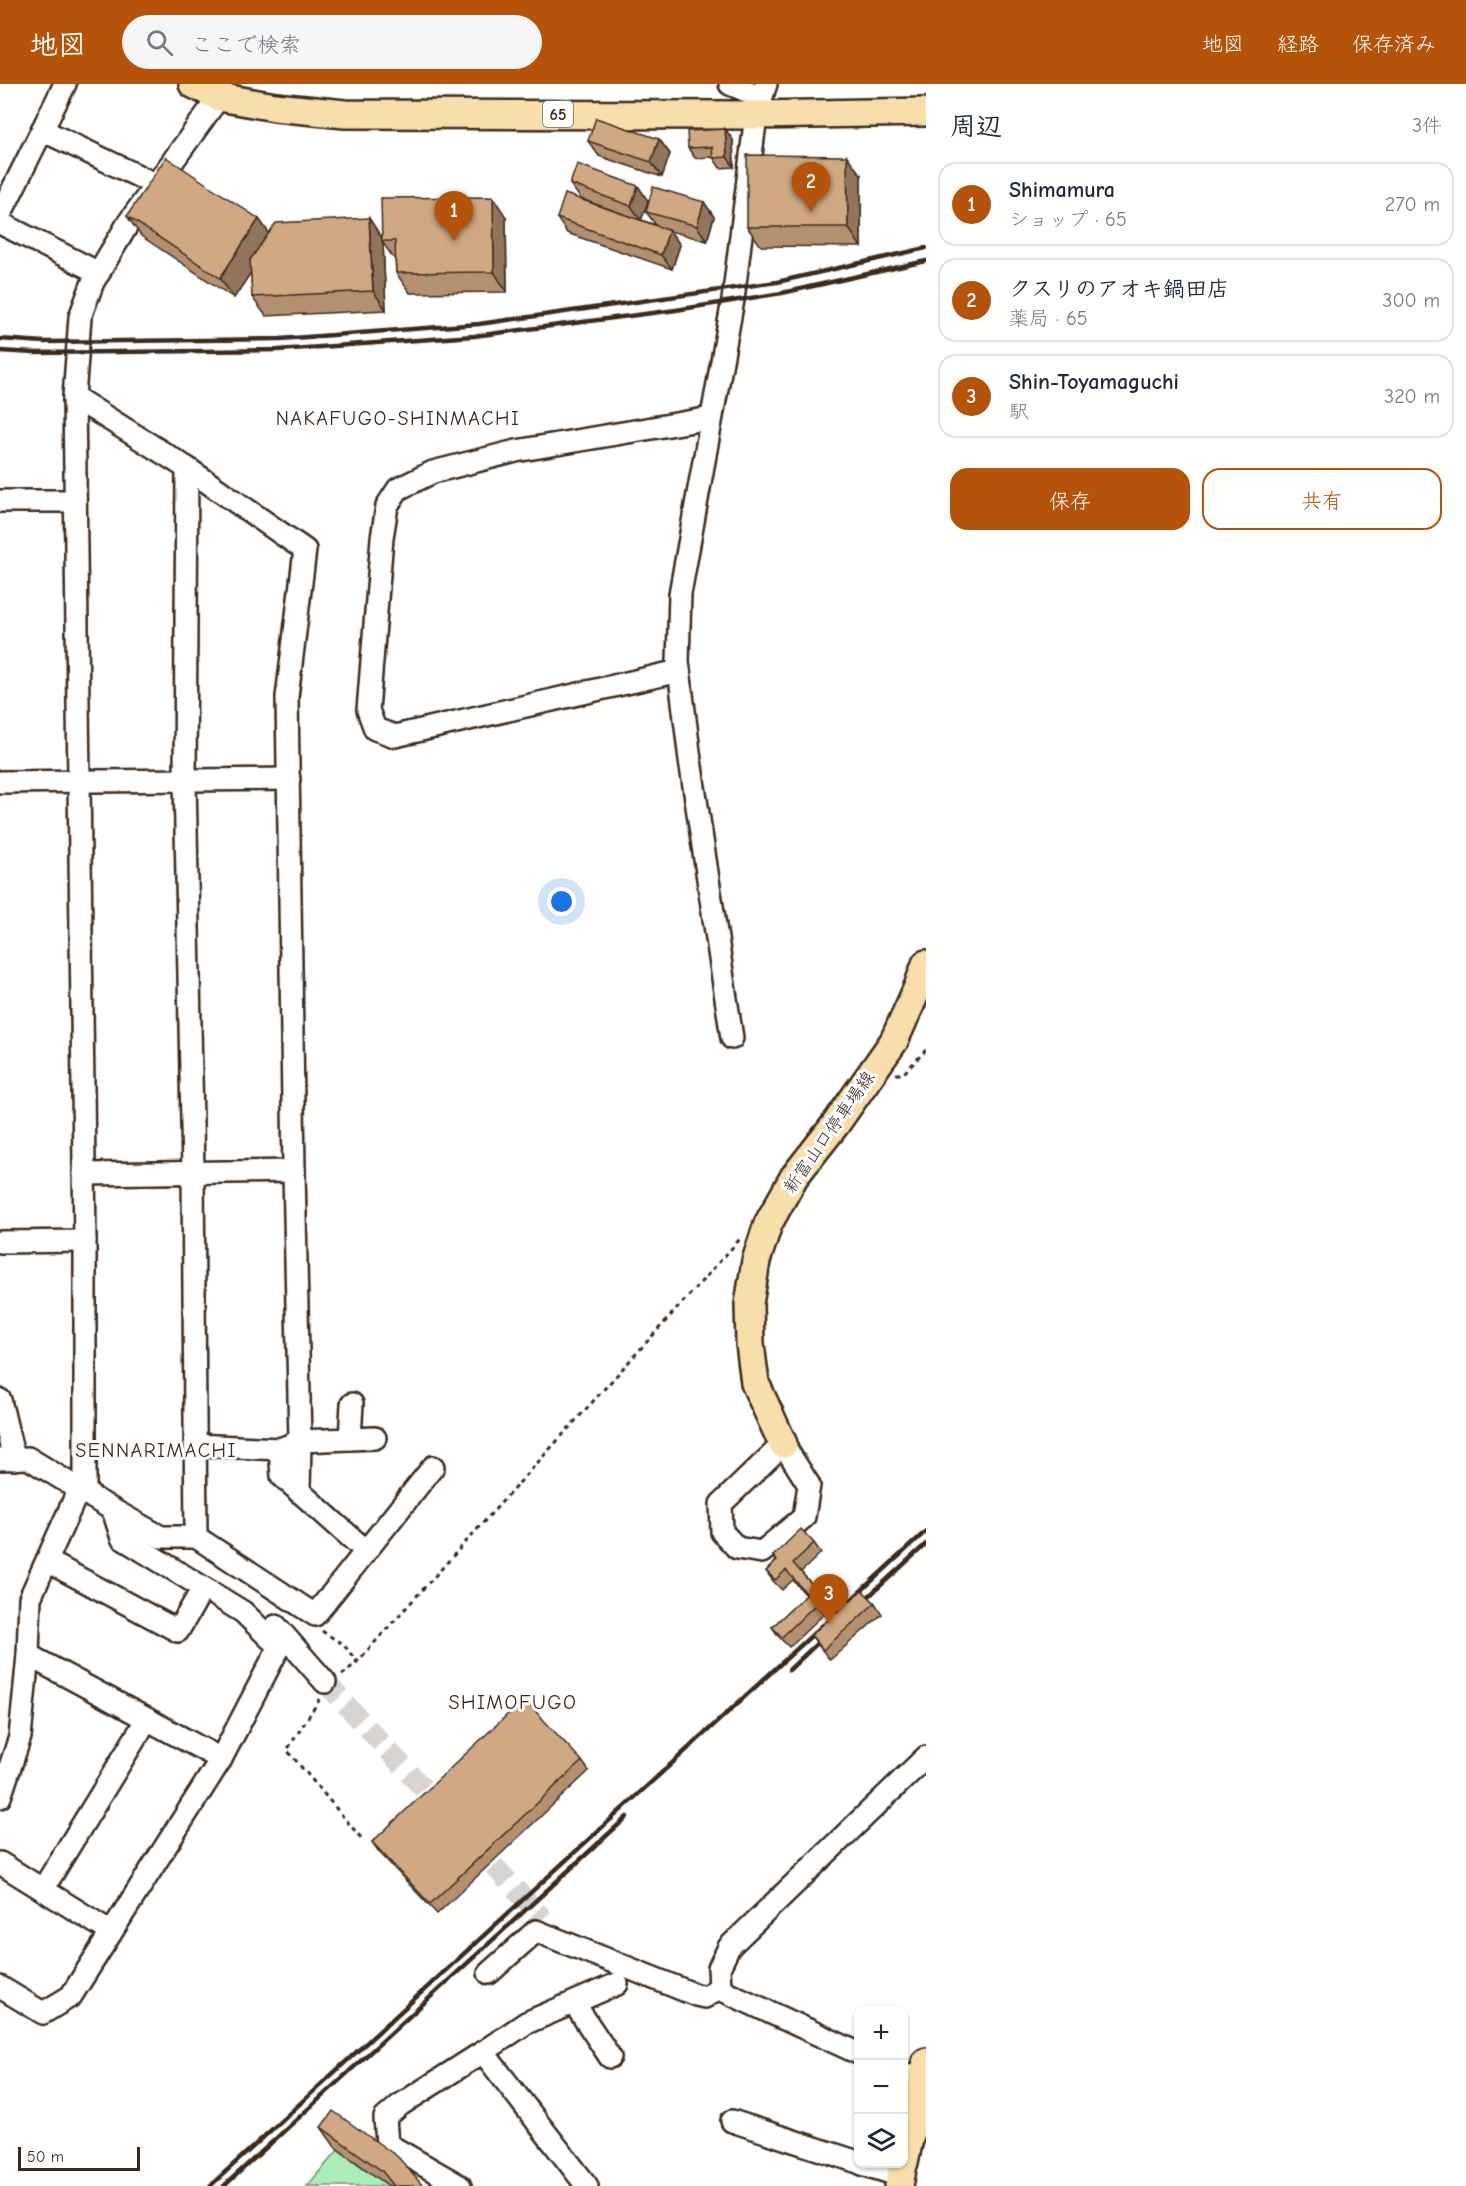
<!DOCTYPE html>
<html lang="ja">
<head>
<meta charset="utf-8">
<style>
	:root { --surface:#fff; --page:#f6f6f7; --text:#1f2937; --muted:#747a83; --line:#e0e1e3; --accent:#b45309 }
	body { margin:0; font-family:"Comic Neue","Klee One",sans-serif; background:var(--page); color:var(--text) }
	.controls { position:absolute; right:18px; bottom:18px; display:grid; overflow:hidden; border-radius:12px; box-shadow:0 2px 4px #0004 }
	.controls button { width:54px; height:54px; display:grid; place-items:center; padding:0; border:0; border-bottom:2px solid var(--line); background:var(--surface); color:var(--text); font:30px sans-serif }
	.scale { position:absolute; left:18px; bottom:15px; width:122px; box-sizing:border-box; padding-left:6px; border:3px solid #3b2a1e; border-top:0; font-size:16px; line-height:21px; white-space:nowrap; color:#3b2a1e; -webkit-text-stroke:4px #fff; paint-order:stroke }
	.you { position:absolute; left:562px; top:818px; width:21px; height:21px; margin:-15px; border:4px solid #fff; border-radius:50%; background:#1a73e8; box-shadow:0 0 0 9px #1a73e833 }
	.badge { display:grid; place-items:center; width:39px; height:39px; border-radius:50%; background:var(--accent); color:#fff; font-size:20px; font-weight:700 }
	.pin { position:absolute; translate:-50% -50px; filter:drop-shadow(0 2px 3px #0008) }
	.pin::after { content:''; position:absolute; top:32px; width:21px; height:18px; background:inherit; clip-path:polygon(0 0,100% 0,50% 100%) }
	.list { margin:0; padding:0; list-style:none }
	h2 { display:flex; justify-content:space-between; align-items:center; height:78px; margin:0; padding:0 24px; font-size:26px }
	h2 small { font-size:20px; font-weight:400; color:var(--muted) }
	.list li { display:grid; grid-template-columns:39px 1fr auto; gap:18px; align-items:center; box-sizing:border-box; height:84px; margin:0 12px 12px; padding:0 12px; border:2px solid var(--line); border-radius:18px }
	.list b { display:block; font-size:22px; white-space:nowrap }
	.list p { margin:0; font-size:20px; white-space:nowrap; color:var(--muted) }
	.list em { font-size:20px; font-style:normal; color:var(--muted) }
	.actions { display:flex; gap:12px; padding:18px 24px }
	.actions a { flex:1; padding:14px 0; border:2px solid var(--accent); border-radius:18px; text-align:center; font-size:21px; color:var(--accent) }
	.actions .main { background:var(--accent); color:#fff }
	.icon { flex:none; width:33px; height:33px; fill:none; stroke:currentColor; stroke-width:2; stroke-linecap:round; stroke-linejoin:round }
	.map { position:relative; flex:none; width:926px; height:2102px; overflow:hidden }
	header { display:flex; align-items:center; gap:36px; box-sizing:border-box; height:84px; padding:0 30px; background:var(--accent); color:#fff }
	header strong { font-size:28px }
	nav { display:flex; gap:33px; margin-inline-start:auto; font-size:21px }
	.search { width:420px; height:54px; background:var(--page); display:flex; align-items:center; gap:15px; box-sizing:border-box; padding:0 21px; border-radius:33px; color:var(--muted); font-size:22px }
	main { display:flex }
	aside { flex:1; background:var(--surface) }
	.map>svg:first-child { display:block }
	.green { fill:#aaedb8; stroke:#728c6b; stroke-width:1.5 }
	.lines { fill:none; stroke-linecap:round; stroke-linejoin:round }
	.minor-tunnel { stroke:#d8d4d2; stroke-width:21; stroke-dasharray:21 10; stroke-linecap:butt }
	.minor-casing { stroke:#3b2a1e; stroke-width:26 }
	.major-casing { stroke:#3b2a1e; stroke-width:32 }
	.path { stroke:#3b2a1e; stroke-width:3; stroke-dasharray:4.5 4.5; stroke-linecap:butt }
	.minor { stroke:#fff; stroke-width:21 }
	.major { stroke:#f8deab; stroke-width:27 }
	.rail { stroke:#3b2a1e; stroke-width:4.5 }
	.wall { fill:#b39170; stroke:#3b2a1e; stroke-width:1.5 }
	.shaded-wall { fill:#92765b; stroke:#3b2a1e; stroke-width:1.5 }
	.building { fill:#d0a982; stroke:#3b2a1e; stroke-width:1.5 }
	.labels { text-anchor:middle; stroke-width:6; stroke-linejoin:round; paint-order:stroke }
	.shield { fill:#fff; stroke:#766a62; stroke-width:1.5 }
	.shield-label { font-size:16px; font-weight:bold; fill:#3b2a1e }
	.street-label { font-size:18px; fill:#3b2a1e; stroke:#fff }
	.neighbourhood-label { font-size:20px; letter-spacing:1.5px; fill:#3b2a1e; stroke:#fff }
</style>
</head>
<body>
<header>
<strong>地図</strong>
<div class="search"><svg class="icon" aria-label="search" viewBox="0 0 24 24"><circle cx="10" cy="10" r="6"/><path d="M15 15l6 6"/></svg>ここで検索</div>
<nav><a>地図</a><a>経路</a><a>保存済み</a></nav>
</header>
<main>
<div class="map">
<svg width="926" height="2102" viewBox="0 0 926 2102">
	<rect width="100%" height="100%" fill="#fff"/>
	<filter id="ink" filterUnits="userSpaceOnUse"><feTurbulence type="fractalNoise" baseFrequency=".0167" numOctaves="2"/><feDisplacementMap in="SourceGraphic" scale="12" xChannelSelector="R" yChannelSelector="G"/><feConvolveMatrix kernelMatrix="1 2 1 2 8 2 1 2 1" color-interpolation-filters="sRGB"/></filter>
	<g filter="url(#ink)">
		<path class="green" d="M338,2066L389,2102H307Z"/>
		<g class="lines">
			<g class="minor-tunnel">
				<path d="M325,1598L446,1729"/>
				<path d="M473,1759L543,1835"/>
			</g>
			<g class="minor-casing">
				<g id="minor">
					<path d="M730,0L761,13"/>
					<path d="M42,46L157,101"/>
					<path d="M0,131L65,0"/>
					<path d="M0,139L99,189"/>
					<path d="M74,313L187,384L305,466L287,613L294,1087L300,1357L299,1408"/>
					<path d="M187,384L185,696L193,1088L196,1453"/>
					<path d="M0,417H75"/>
					<path d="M679,587L395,652L375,645L368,626L382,454L387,422L398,405L433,388L516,367L711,334"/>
					<path d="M0,698L289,695"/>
					<path d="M732,954L690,676L678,577L680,510L733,216L756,31L766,0"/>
					<path d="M84,1090L294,1087"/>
					<path d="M0,1158L85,1157"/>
					<path d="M0,1316L14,1375"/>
					<path d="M350,1355L352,1320"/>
					<path d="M783,1360L809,1401L804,1433L762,1468L737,1464L722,1448L721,1420Z"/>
					<path d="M195,1361L280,1365L300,1357L375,1354"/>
					<path d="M280,1365L282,1392L366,1467"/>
					<path d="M0,1375L28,1374L113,1426L122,1454L243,1528L279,1563L221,1675L71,1912L43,1929L0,1903"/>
					<path d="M85,1409V1157L74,313L80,233L93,198L129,138L219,13"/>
					<path d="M113,1426L161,1453H196L315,1531L433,1383"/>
					<path d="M47,1477L178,1547L203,1504"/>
					<path d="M276,1542L325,1598"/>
					<path d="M28,1571L221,1675"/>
					<path d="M0,1713L20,1653L28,1571L30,1514L79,1405"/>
					<path d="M0,1779L111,1848"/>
					<path d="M43,1805L147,1635"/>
					<path d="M489,1889L536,1847L696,1911L705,1913L720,1903"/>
					<path d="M574,1919L610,1973"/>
					<path d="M483,1968L526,1939L617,1900"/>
					<path d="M858,1969L724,1907L720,1903L719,1884L729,1863L926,1673"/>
					<path d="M904,1990L921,1998"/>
					<path d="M732,2037L858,2078"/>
					<path d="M862,2080L901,2092"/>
					<path d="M460,2102L387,2060L385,2034L400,2021L483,1968L587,2102"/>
				</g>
			</g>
			<g class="major-casing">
				<g id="major">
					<path d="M193,0L219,13L275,23L345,30L756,31L926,28"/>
					<path d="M783,1360L755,1299L750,1260L749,1220L756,1177L768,1140L794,1093L835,1041L894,957L918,903L926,880"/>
					<path d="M904,2078L926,1978"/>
					<path d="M899,2102L903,2080"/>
				</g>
			</g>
			<g class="path">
				<path d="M896,990H903L926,966"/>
				<path d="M322,1547L344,1561L357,1578"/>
				<path d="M342,1591L357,1578L740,1155"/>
				<path d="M320,1615L287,1666L362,1755"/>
			</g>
			<use href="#minor" class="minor"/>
			<use href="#major" class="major"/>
			<g class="rail">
				<path d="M0,255L44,258L280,255L479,240L777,198L926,164"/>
				<path d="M0,267L34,269L278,266L474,252L676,226L782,209L926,177"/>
				<path d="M850,1517L926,1447"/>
				<path d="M857,1523L926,1460"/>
				<path d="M789,1586L828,1549"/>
				<path d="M210,2102L823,1541"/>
				<path d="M224,2102L627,1733"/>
			</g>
		</g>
		<g class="wall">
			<path d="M725,45L733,56L734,83L720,84L713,73L695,74L688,64Z"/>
			<path d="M659,55L670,70L662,93L599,72L588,57Z"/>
			<path d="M861,91V163L761,162L747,143Z"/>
			<path d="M570,100L638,102L648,117L641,136L656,141L646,128L704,118L714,133L707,157L670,147L680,161L672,185L567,149L557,134H635L581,115Z"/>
			<path d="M127,132L259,135L269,149L381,152L506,133L507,208L410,209L396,189L395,176L383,159L386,226L266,232L252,213L251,188L234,214L141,152Z"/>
			<path d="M814,1459L821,1469L801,1488L814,1503L830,1501L837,1511L829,1519L837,1528L875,1519L882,1530L830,1576L818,1561L811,1551L829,1535L824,1530L789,1563L779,1553L772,1543L806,1511L793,1496L782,1506L773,1497L766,1487L776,1477L773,1472Z"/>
			<path d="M582,1677L589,1687L437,1830L379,1768L372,1758Z"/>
			<path d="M321,2043L423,2102H389L335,2063Z"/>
		</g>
		<g class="shaded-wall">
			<path d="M725,45L733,56L734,83L727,73Z"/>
			<path d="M659,55L670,70L662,93L651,78Z"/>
			<path d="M847,72L861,91V163L848,143Z"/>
			<path d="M638,102L648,117L641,137L631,122Z"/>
			<path d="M493,113L506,133L507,208L494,188Z"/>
			<path d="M704,118L714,133L707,157L697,142Z"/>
			<path d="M369,134L382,154V157L383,159L386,226L373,207Z"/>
			<path d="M259,135L273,155L234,214L220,194Z"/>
			<path d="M669,146L680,161L672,185L661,171Z"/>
		</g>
		<g class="building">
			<path d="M596,34L659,55L651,78L588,57Z"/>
			<path d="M725,45L727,73L713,74L712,63L688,64L687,47Z"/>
			<path d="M747,71L847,72L848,143H747Z"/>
			<path d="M166,73L259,135L220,194L127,132Z"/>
			<path d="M577,80L638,102L631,122L570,100Z"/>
			<path d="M653,103L704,118L697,142L646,128Z"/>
			<path d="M565,110L669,146L661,171L557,134Z"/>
			<path d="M493,113L494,188L396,189L395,157H382L381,114Z"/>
			<path d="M369,134L373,207L252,213L250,176L276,139Z"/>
			<path d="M801,1445L814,1459L793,1479L814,1503L824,1494L830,1501L821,1510L837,1528L862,1506L875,1519L823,1566L811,1551L830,1534L816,1520L782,1553L772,1543L807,1510L786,1486L775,1496L766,1487L777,1477L773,1472Z"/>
			<path d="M524,1615L582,1677L430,1820L372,1758Z"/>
			<path d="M333,2027L398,2073L423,2102H394L382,2087L321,2043Z"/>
		</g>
	</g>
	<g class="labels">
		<rect class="shield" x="543" y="17" width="30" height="26" rx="4.5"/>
		<g class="shield-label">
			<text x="558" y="36">65</text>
		</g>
		<g class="street-label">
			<text transform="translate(829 1048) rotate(-55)" y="6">新富山口停車場線</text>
		</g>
		<g class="neighbourhood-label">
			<text x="398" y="341">NAKAFUGO-SHINMACHI</text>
			<text x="156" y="1373">SENNARIMACHI</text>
			<text x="513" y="1625">SHIMOFUGO</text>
		</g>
	</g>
</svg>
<div class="controls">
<button>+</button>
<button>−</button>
<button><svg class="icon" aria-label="layers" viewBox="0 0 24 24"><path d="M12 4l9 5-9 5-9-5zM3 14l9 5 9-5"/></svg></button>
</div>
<div class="scale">50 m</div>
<div class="you"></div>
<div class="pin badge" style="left:454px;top:157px">1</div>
<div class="pin badge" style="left:811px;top:128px">2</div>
<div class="pin badge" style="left:829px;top:1540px">3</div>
</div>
<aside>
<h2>周辺<small>3件</small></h2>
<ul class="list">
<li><span class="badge">1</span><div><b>Shimamura</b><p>ショップ · 65</p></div><em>270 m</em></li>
<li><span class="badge">2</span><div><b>クスリのアオキ鍋田店</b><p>薬局 · 65</p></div><em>300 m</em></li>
<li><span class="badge">3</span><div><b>Shin-Toyamaguchi</b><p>駅</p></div><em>320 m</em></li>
</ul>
<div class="actions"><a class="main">保存</a><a>共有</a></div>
</aside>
</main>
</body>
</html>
